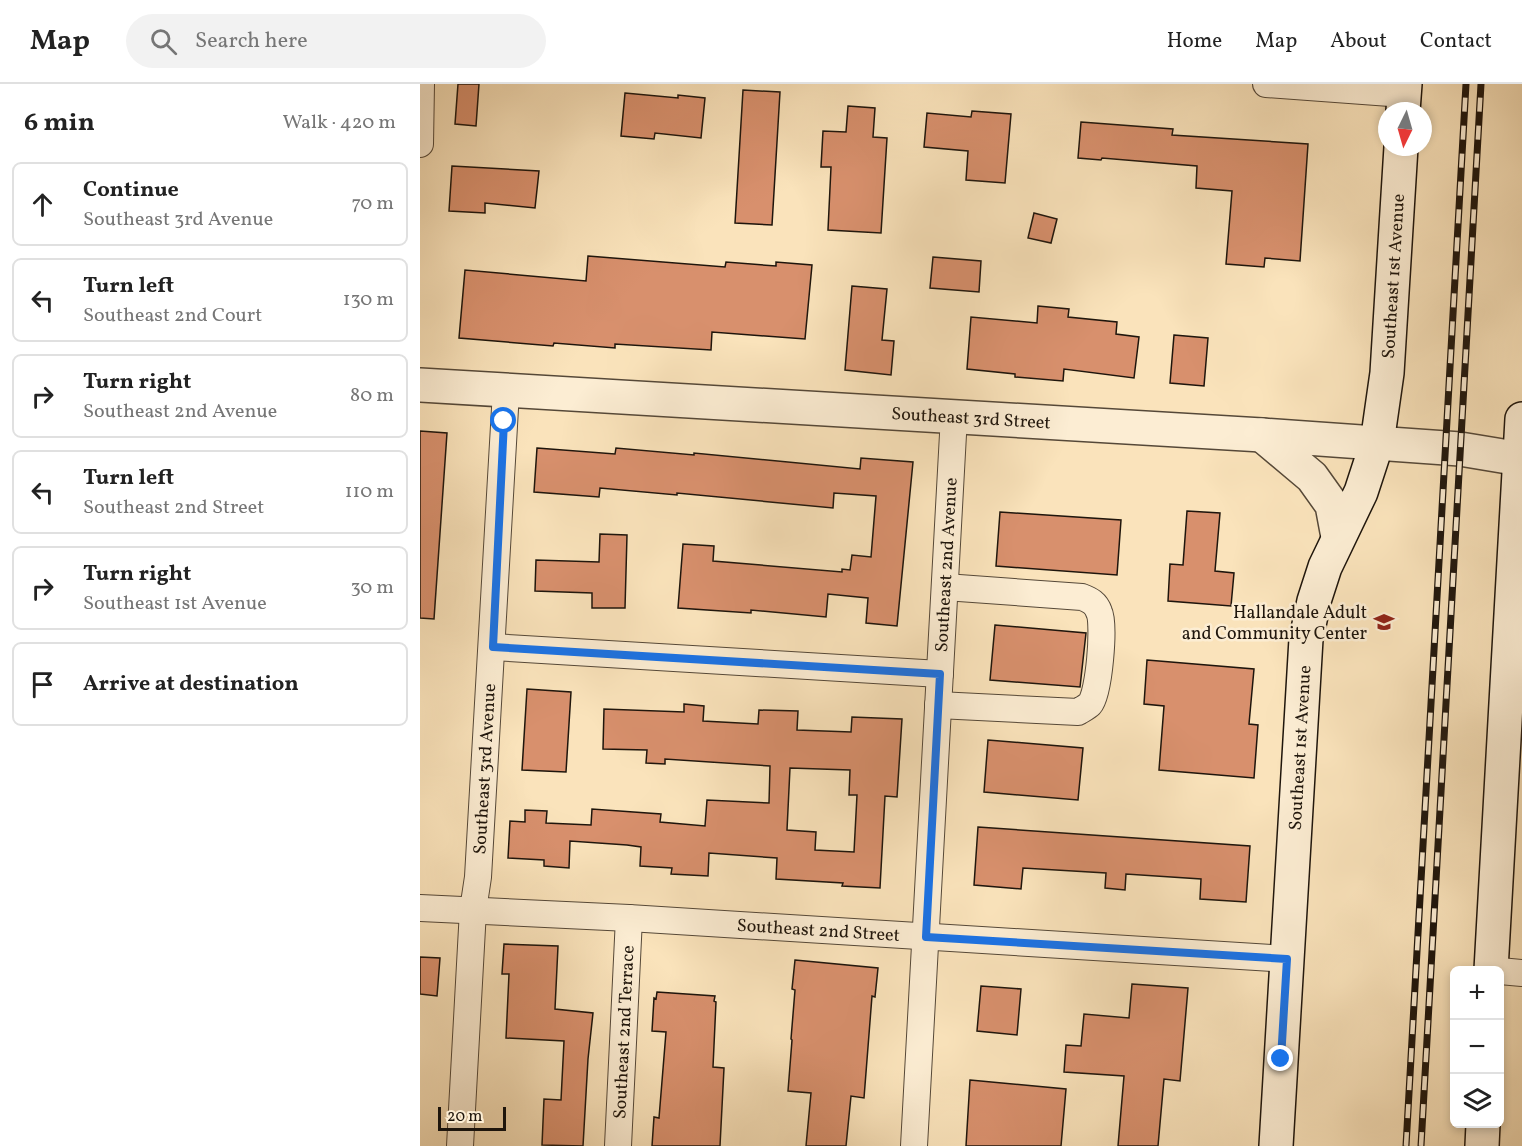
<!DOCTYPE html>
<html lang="en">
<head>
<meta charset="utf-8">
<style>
	:root { --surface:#fff; --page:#f2f2f2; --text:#222; --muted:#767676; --line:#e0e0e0 }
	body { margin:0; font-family:Vollkorn,serif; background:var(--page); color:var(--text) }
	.controls { position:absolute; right:18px; bottom:18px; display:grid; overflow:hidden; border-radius:9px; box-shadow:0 3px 9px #0003 }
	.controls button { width:54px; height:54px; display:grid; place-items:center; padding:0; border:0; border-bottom:2px solid var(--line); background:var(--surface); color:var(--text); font:30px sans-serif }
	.compass { position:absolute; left:958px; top:18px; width:54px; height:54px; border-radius:50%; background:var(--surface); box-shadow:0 3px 9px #0003; rotate:185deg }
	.scale { position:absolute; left:18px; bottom:15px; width:68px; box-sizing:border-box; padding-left:6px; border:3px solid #1e150c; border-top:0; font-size:16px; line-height:21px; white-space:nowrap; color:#1e150c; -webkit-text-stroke:4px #fcedd3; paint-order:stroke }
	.stop { position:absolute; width:18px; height:18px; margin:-14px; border:4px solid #1a73e8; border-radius:50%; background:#fff }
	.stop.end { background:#1a73e8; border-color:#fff; box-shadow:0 2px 6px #0008 }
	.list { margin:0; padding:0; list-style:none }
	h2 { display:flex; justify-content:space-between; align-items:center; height:78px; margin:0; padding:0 24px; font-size:26px }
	h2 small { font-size:20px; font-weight:400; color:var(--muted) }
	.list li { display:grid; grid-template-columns:39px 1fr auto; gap:18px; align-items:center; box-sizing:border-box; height:84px; margin:0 12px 12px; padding:0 12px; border:2px solid var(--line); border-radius:9px }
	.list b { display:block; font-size:22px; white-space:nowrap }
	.list p { margin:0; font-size:20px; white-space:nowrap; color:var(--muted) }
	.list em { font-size:20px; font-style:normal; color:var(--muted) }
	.icon { flex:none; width:33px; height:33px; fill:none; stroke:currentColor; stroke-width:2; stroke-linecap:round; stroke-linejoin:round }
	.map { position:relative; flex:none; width:1102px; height:1062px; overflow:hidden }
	header { display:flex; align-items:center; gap:36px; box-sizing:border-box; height:84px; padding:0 30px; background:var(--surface); border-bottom:2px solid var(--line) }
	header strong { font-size:28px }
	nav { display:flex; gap:33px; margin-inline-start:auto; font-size:21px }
	.search { width:420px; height:54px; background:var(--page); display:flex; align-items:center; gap:15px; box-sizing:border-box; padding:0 21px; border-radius:33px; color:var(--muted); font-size:22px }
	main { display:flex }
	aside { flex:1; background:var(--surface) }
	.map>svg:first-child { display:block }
	.building { fill:#d8906d; stroke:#1e150c; stroke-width:1.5; fill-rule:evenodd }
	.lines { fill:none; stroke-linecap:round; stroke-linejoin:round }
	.minor-casing { stroke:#554838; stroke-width:28 }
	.tertiary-casing { stroke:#554838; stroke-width:36 }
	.secondary-casing { stroke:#1e150c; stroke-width:36 }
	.minor { stroke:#fcedd3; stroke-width:26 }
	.tertiary { stroke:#fcedd3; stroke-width:33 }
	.secondary { stroke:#fcedd3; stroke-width:33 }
	.rail-casing { stroke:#1e150c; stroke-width:7 }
	.rail { stroke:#fcedd3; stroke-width:4.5; stroke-dasharray:14; stroke-linecap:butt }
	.route { stroke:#1a73e8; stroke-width:8 }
	.labels { text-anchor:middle; stroke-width:5; stroke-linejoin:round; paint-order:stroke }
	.street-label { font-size:18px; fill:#1e150c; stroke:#fcedd3 }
	.poi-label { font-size:18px; fill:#1e150c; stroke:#fcedd3; text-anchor:end }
</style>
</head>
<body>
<header>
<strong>Map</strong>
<div class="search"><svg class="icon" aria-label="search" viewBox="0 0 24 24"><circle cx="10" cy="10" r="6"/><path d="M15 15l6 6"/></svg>Search here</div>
<nav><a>Home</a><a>Map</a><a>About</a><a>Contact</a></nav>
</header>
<main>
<aside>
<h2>6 min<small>Walk · 420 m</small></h2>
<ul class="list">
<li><svg class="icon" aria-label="ahead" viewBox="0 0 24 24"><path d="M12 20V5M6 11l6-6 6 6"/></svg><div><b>Continue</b><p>Southeast 3rd Avenue</p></div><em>70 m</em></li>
<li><svg class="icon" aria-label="left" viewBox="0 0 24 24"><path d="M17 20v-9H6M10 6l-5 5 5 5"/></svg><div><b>Turn left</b><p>Southeast 2nd Court</p></div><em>130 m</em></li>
<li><svg class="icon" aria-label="right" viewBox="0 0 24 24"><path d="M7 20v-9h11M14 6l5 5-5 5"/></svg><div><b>Turn right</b><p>Southeast 2nd Avenue</p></div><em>80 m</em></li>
<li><svg class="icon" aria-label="left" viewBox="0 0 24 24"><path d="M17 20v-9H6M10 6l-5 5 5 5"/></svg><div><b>Turn left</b><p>Southeast 2nd Street</p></div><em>110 m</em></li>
<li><svg class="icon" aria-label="right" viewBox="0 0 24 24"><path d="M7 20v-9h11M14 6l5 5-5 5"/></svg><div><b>Turn right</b><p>Southeast 1st Avenue</p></div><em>30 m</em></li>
<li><svg class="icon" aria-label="arrive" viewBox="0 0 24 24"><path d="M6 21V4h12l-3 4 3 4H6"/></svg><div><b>Arrive at destination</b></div></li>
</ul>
</aside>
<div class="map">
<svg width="1102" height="1062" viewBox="0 0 1102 1062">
	<rect width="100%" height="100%" fill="#fae3bb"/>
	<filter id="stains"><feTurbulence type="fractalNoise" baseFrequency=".00333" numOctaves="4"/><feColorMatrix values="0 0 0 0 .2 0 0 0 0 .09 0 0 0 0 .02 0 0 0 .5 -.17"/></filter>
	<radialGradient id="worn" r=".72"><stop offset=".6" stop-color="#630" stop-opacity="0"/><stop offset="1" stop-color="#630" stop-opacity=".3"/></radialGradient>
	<g class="building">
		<path d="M38,0H59L56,42L35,40Z"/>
		<path d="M323,6L360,8L352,141L315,139Z"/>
		<path d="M205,9L258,14V11L285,14L281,54L235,49L234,55L201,52Z"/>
		<path d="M428,22L455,24L453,53L467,54L461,149L408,146L411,83H401L403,47L426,48Z"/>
		<path d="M552,27L591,30L585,99L546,96L548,67L504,63L507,29L551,33Z"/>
		<path d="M661,38L753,45L752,51L888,60L880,177L845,174L844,183L806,180L812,107L776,104L777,82L682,74L681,76L658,74Z"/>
		<path d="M32,82L119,87L115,124L65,119V129L29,127Z"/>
		<path d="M614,129L637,135L631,159L608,154Z"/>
		<path d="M168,172L305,183L306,178L356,182V178L392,181L385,255L292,248L291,266L195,260V264L134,259L133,262L39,254L45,186L166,197Z"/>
		<path d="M513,173L561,177L559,208L510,204Z"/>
		<path d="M432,202L467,205L462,256L474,257L471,291L425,286Z"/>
		<path d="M618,222L649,225L648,233L697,238L696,250L719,253L714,294L644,285L643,297L595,293V290L547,285L551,233L617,239Z"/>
		<path d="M754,251L788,254L784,302L750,299Z"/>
		<path d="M0,347L27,349L14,535L0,534Z"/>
		<path d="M117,364L195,370L196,364L274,371V369L440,385L441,374L493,378L477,542L446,539L448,514L408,510L406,533L331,526V529L258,524L263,460L294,462L293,477L422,488V485L430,486L432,471L451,473L456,412L414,409L413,424L257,409V411L180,404L179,413L114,408Z"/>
		<path d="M767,427L800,429L795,487L814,489L811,522L748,517L750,480L763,481Z"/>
		<path d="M580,428L701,436L697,491L576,482Z"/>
		<path d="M180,450L207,451L205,524H172V509L115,507L116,476L179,478Z"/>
		<path d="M575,541L666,549L660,603L570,596Z"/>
		<path d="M727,576L834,585L829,640L838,641L834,694L739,686L744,622L724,620Z"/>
		<path d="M107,605L151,608L146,688L102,686Z"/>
		<path d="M264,620L284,622L283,637L338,640L339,626L378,627L377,646L431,648L432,633L482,635L477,713L465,712L460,804L422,802L423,799L356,795L357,774L289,769L288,792L251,790L252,784L220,782L221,763L207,761L150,757L149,784L124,782V776L88,774L90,737L105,738V726L127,727L126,739L171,741L172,725L241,730L240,738L285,742L287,716L349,719L350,682L245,675V680L226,679L227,666L183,665L184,625L264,628ZM370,684L430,686L429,711H437L434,768L395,766L396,748L367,746Z"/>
		<path d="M568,656L663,664L658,716L564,708Z"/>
		<path d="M558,743L830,762L826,818L780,815L781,795L706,790L705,806L685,804L686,789L603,784L601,805L554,801Z"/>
		<path d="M84,860L138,862L135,925L173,929L168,975L163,1062L122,1061L124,1015L141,1016L144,957L86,954L89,890H82Z"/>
		<path d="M0,873L20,874L17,912L0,910Z"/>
		<path d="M375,876L458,884L455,913L452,912L444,1014L431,1012L426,1062H386L391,1009L368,1007L372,956L371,955L375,906L372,905Z"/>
		<path d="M712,900L768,904L760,997L744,995L738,1062H698L704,992L644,988L646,961L661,962L664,930L709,934Z"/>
		<path d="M561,902L601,905L597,951L557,947Z"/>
		<path d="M237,908L295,912L294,917L296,918L293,983L304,984L300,1062H232L234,1033L239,1034L246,948L232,947L234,914L236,915Z"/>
		<path d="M550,996L646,1005L641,1062H546Z"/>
	</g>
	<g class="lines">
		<g class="minor-casing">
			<g id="minor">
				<path d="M846,0L984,10"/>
				<path d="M0,60L1,0"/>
				<path d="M73,563L520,590"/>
				<path d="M518,621L658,628C661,626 667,623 670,620C679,610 685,540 679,528C676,519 670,516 662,513L525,503"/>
				<path id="s1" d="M0,824L209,834L867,875"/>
				<path d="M1080,887L1102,889"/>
				<path id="s2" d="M40,1062L53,826L58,793L86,307"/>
				<path id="s3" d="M198,1062L209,834"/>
				<path id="s4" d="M494,1062L534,332"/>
			</g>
		</g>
		<g class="tertiary-casing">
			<g id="tertiary">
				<path id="s5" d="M0,301L842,351L1040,365L1100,375"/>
				<path d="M842,351L892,393L912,421L918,453"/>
			</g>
		</g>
		<g class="secondary-casing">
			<g id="secondary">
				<path d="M983,27L985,0"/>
				<path d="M1071,886L1102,335"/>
				<path id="s6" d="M856,1062L886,555L894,517L905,483L941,408L957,359L967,289L981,63"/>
				<path d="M1062,1062L1063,1040"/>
			</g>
		</g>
		<use href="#minor" class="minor"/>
		<use href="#tertiary" class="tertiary"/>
		<use href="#secondary" class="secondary"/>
		<g class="rail-casing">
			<g id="rail">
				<path d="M986,1062L1046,0"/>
				<path d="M1001,1062L1061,0"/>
			</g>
		</g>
		<use href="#rail" class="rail"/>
	</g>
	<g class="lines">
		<path class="route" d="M84,337L73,563L520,590L506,853L867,875L861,975"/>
	</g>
	<defs>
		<g id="school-bare" transform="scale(1.62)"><path d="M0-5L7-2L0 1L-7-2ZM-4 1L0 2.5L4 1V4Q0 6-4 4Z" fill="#8f2418" stroke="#fcedd3" stroke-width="2.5" paint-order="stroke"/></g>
	</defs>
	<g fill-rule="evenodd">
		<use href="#school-bare" x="964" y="538"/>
	</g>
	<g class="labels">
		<g class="street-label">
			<text dy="6" stroke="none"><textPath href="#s6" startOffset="885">Southeast 1st Avenue</textPath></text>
			<text dy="6" stroke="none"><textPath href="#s5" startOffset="552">Southeast 3rd Street</textPath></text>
			<text dy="6" stroke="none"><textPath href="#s4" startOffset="582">Southeast 2nd Avenue</textPath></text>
			<text dy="6" stroke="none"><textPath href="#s6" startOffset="399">Southeast 1st Avenue</textPath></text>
			<text dy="6" stroke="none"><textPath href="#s2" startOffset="378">Southeast 3rd Avenue</textPath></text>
			<text dy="6" stroke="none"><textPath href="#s1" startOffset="399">Southeast 2nd Street</textPath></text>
			<text dy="6" stroke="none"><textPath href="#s3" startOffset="114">Southeast 2nd Terrace</textPath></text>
		</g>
		<g class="poi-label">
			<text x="947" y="534">Hallandale Adult<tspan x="947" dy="21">and Community Center</tspan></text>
		</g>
	</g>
	<rect width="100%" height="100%" filter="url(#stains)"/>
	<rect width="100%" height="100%" fill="url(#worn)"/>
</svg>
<div class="controls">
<button>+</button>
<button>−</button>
<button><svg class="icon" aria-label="layers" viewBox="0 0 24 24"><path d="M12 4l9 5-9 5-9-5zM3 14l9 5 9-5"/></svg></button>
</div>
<svg class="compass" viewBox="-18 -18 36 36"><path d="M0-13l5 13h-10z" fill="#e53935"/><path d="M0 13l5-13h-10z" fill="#767676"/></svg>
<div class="scale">20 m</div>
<div class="stop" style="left:84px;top:337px"></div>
<div class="stop end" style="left:861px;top:975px"></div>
</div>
</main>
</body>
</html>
